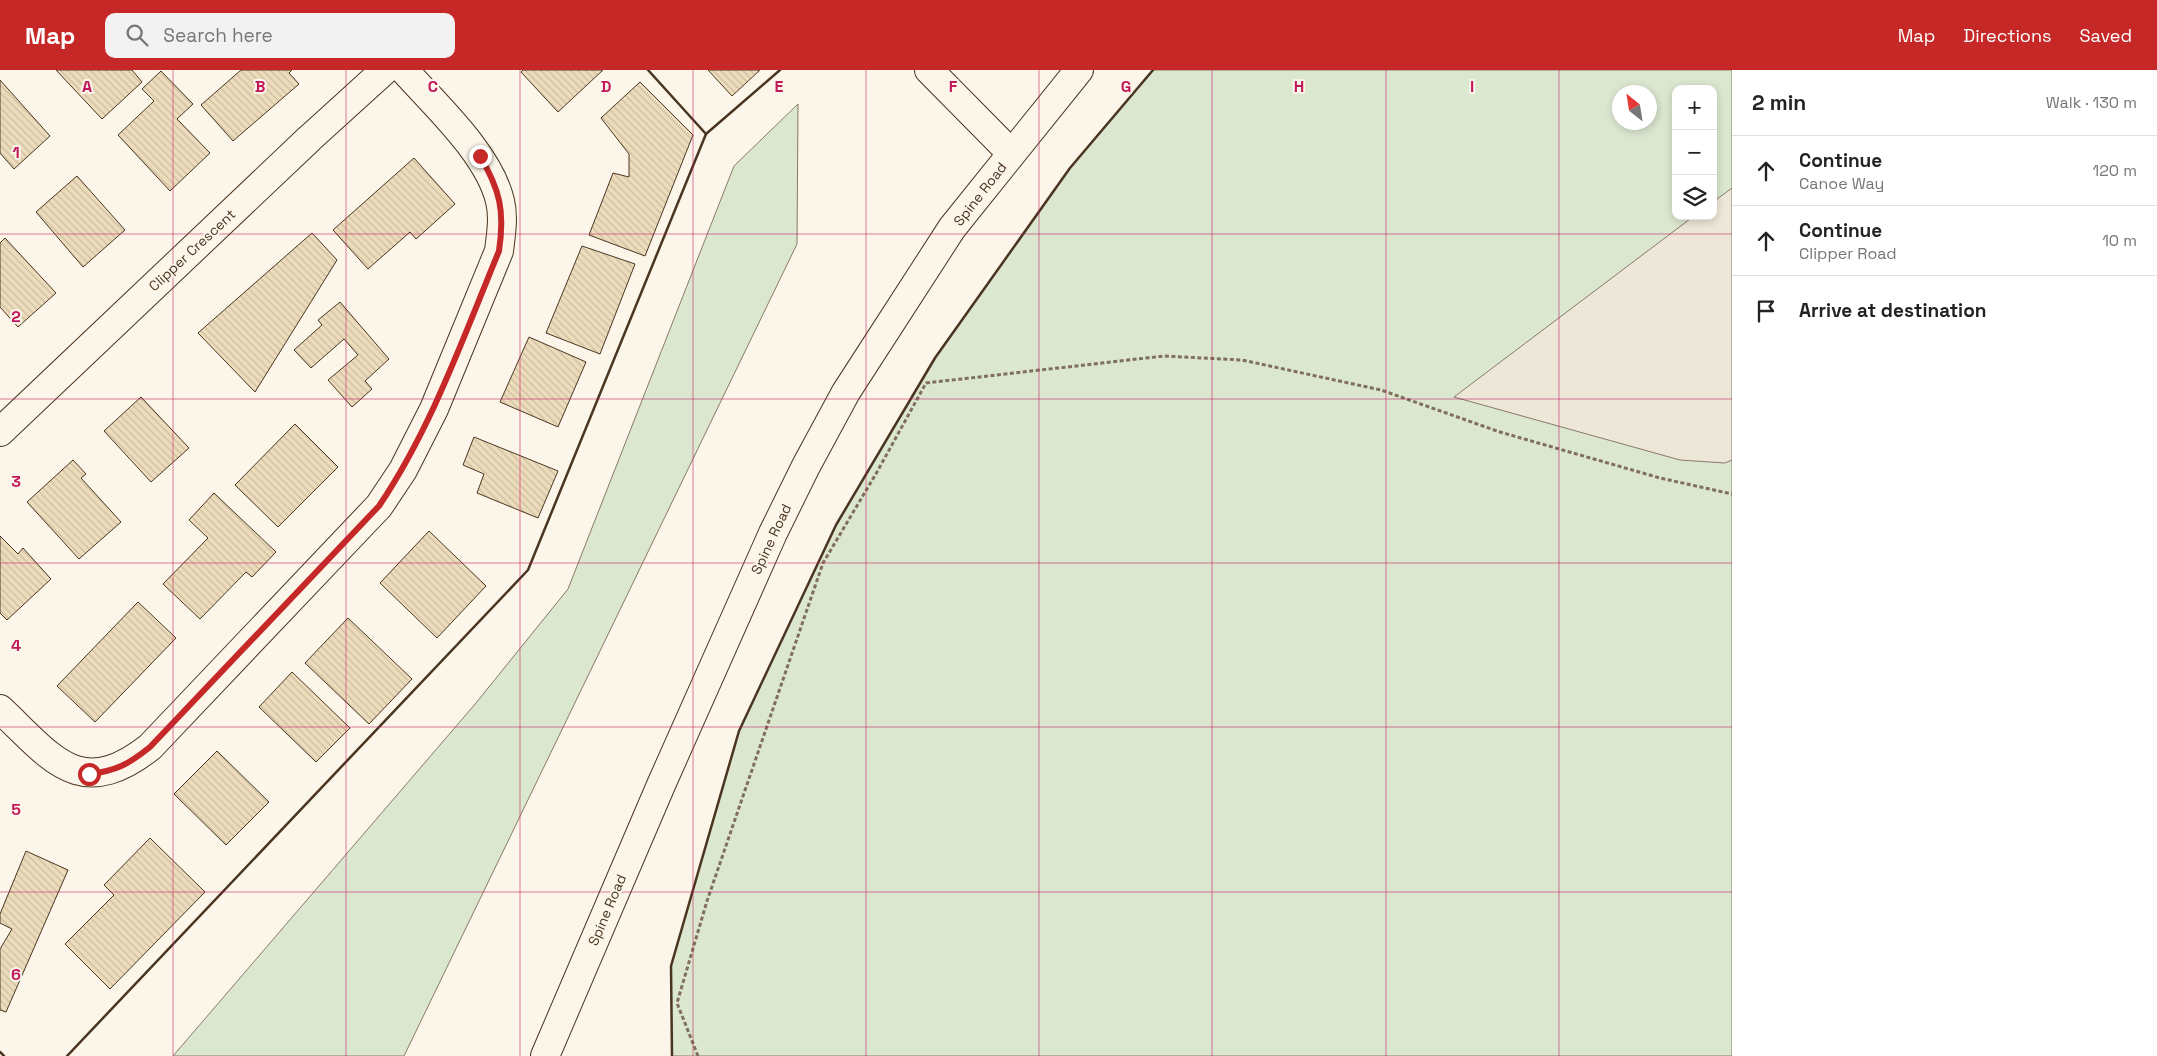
<!DOCTYPE html>
<html lang="en">
<head>
<meta charset="utf-8">
<style>
	:root { --surface:#fff; --page:#f2f2f2; --text:#222; --muted:#767676; --line:#e0e0e0; --accent:#c62828 }
	body { margin:0; font-family:"Space Grotesk",sans-serif; background:var(--page); color:var(--text) }
	.controls { position:absolute; right:15px; top:15px; display:grid; overflow:hidden; border-radius:10px; box-shadow:0 2px 8px #0003 }
	.controls button { width:45px; height:45px; display:grid; place-items:center; padding:0; border:0; border-bottom:1px solid var(--line); background:var(--surface); color:var(--text); font:25px sans-serif }
	.compass { position:absolute; left:1612px; top:15px; width:45px; height:45px; border-radius:50%; background:var(--surface); box-shadow:0 2px 8px #0003; rotate:330deg }
	.stop { position:absolute; width:15px; height:15px; margin:-11px; border:4px solid #c62828; border-radius:50%; background:#fff }
	.stop.end { background:#c62828; border-color:#fff; box-shadow:0 1px 5px #0008 }
	.list { margin:0; padding:0; list-style:none }
	h2 { display:flex; justify-content:space-between; align-items:center; height:65px; margin:0; padding:0 20px; font-size:21px }
	h2 small { font-size:16px; font-weight:400; color:var(--muted) }
	.list li { display:grid; grid-template-columns:32px 1fr auto; gap:15px; align-items:center; box-sizing:border-box; height:70px; padding:0 20px; border-top:1px solid var(--line) }
	.list b { display:block; font-size:19px; white-space:nowrap }
	.list p { margin:0; font-size:16px; white-space:nowrap; color:var(--muted) }
	.list em { font-size:16px; font-style:normal; color:var(--muted) }
	.icon { flex:none; width:28px; height:28px; fill:none; stroke:currentColor; stroke-width:2; stroke-linecap:round; stroke-linejoin:round }
	.map { position:relative; flex:none; width:1732px; height:986px; overflow:hidden }
	header { display:flex; align-items:center; gap:30px; box-sizing:border-box; height:70px; padding:0 25px; background:var(--accent); color:#fff }
	header strong { font-size:24px }
	nav { display:flex; gap:28px; margin-inline-start:auto; font-size:18px }
	.search { width:350px; height:45px; background:var(--page); display:flex; align-items:center; gap:12px; box-sizing:border-box; padding:0 18px; border-radius:10px; color:var(--muted); font-size:19px }
	main { display:flex }
	aside { flex:1; background:var(--surface) }
	.map>svg:first-child { display:block }
	.green { fill:#dce7d0; stroke:#887966; fill-rule:evenodd }
	.parking { fill:#ede7d9; stroke:#887966 }
	.building { fill:url(#building-back-hatch); stroke:#4a3520 }
	.lines { fill:none; stroke-linecap:round; stroke-linejoin:round }
	.minor-casing { stroke:#4a3520; stroke-width:30 }
	.major-casing { stroke:#4a3520; stroke-width:30 }
	.path { stroke:#7f6f5c; stroke-width:3; stroke-dasharray:4 2.5; stroke-linecap:butt }
	.minor { stroke:#fbf6e9; stroke-width:28 }
	.major { stroke:#fbf6e9; stroke-width:28 }
	.wall { stroke:#4a3520; stroke-width:2.5 }
	.route { stroke:#c62828; stroke-width:6 }
	.grid { fill:none; stroke:#c2185b; stroke-width:1; stroke-opacity:0.55 }
	.labels { text-anchor:middle; stroke-width:4; stroke-linejoin:round; paint-order:stroke }
	.street-label { font-size:14px; fill:#4a3520; stroke:#fbf6e9 }
	.grid-label { font-size:16px; text-anchor:middle; font-weight:bold; fill:#c2185b; stroke:#fbf6e9; stroke-width:4; stroke-linejoin:round; paint-order:stroke }
</style>
</head>
<body>
<header>
<strong>Map</strong>
<div class="search"><svg class="icon" aria-label="search" viewBox="0 0 24 24"><circle cx="10" cy="10" r="6"/><path d="M15 15l6 6"/></svg>Search here</div>
<nav><a>Map</a><a>Directions</a><a>Saved</a></nav>
</header>
<main>
<div class="map">
<svg width="1732" height="986" viewBox="0 0 1732 986">
	<defs>
		<pattern id="building-back-hatch" width="6" height="6" patternUnits="userSpaceOnUse" patternTransform="scale(1.25)"><rect width="6" height="6" fill="#ecdcbc"/><path d="M-1 5l2 2M0 0l6 6M5-1l2 2" fill="none" stroke="#ccbda1"/></pattern>
	</defs>
	<rect width="100%" height="100%" fill="#fbf6e9"/>
	<g class="green">
		<path d="M1153,0H1732V986H672L671,896L739,661L836,455L935,287L1070,98ZM1676,19H1713V146H1676ZM1620,22H1650V52H1620Z"/>
		<path d="M798,34L797,174L404,986H173L476,633L568,519L734,96Z"/>
	</g>
	<path class="parking" d="M1732,118V390L1725,393L1680,390L1454,327L1694,146H1713V132Z"/>
	<g class="building">
		<path d="M56,0H132L142,12L102,49Z"/>
		<path d="M241,0H292L289,3L299,14L233,71L201,35Z"/>
		<path d="M523,0H603L558,42L521,2Z"/>
		<path d="M708,0H760L732,26Z"/>
		<path d="M161,1L193,34L177,49L210,83L170,121L118,65L154,31L142,19Z"/>
		<path d="M0,10L50,66L14,99L0,83Z"/>
		<path d="M640,12L693,65L645,186L589,165L613,103L629,107V84L601,48Z"/>
		<path d="M414,88L455,134L416,169L410,162L368,199L333,160Z"/>
		<path d="M77,106L125,160L83,197L36,142Z"/>
		<path d="M312,163L337,190L255,322L198,263Z"/>
		<path d="M5,168L56,223L18,257L0,237V173Z"/>
		<path d="M582,176L635,194L600,284L546,263Z"/>
		<path d="M340,232L389,289L365,311L372,319L352,337L328,310L358,285L344,269L311,298L294,280L322,255L318,250Z"/>
		<path d="M529,267L586,292L558,357L500,332Z"/>
		<path d="M141,327L189,378L151,412L104,361Z"/>
		<path d="M295,354L338,397L278,457L235,415Z"/>
		<path d="M474,367L558,401L538,448L477,423L484,404L463,395Z"/>
		<path d="M73,390L86,404L81,408L121,452L79,489L27,432Z"/>
		<path d="M214,423L276,482L252,507L246,502L200,549L163,514L208,468L189,450Z"/>
		<path d="M429,461L486,516L437,568L380,513Z"/>
		<path d="M0,466L18,484L23,478L51,509L7,550L0,543Z"/>
		<path d="M138,532L176,568L95,652L57,616Z"/>
		<path d="M348,548L412,609L369,654L305,593Z"/>
		<path d="M292,602L350,658L316,692L259,637Z"/>
		<path d="M217,681L269,732L226,775L174,724Z"/>
		<path d="M150,768L205,822L110,919L65,874L114,825L104,815Z"/>
		<path d="M26,781L68,800L6,942L0,940V879L12,859L0,853V844Z"/>
	</g>
	<g class="lines">
		<g class="minor-casing">
			<g id="minor">
				<path d="M929,0L1011,83"/>
				<path d="M0,362L310,68L385,0"/>
				<path d="M0,639C52,688 80,732 150,677L379,436L403,400L434,339L499,181C501,164 504,147 500,131C489,84 436,36 404,0"/>
			</g>
		</g>
		<g class="major-casing">
			<path id="major" d="M545,986L661,715L773,463L806,396L846,322L952,158L1079,0"/>
		</g>
		<path class="path" d="M698,986L677,933L707,831L823,493L877,402L926,313L1164,286L1242,290L1381,320L1500,362L1660,408L1732,424"/>
		<use href="#minor" class="minor"/>
		<use href="#major" class="major"/>
		<g class="wall">
			<path d="M648,0L706,64"/>
			<path d="M0,982L4,986"/>
			<path d="M67,986L528,500L706,64L780,0"/>
			<path d="M672,986L671,896L739,661L836,455L935,288L1070,98L1153,0"/>
		</g>
	</g>
	<g class="lines">
		<path class="route" d="M89,704C116,701 129,694 150,677L379,436C432,357 463,268 499,181C505,141 500,120 480,86"/>
	</g>
	<path class="grid" d="M173,0V986M346,0V986M520,0V986M693,0V986M866,0V986M1039,0V986M1212,0V986M1386,0V986M1559,0V986M0,164H1732M0,329H1732M0,493H1732M0,657H1732M0,822H1732"/>
	<g class="labels">
		<g class="street-label">
			<text transform="translate(980 124) rotate(-52)" y="5">Spine Road</text>
			<text transform="translate(192 180) rotate(-43)" y="5">Clipper Crescent</text>
			<text transform="translate(771 469) rotate(-65)" y="5">Spine Road</text>
			<text transform="translate(607 840) rotate(-67)" y="5">Spine Road</text>
		</g>
	</g>
	<g class="grid-label">
		<text x="87" y="22">A</text>
		<text x="260" y="22">B</text>
		<text x="433" y="22">C</text>
		<text x="606" y="22">D</text>
		<text x="779" y="22">E</text>
		<text x="953" y="22">F</text>
		<text x="1126" y="22">G</text>
		<text x="1299" y="22">H</text>
		<text x="1472" y="22">I</text>
		<text x="16" y="88">1</text>
		<text x="16" y="252">2</text>
		<text x="16" y="417">3</text>
		<text x="16" y="581">4</text>
		<text x="16" y="745">5</text>
		<text x="16" y="910">6</text>
	</g>
</svg>
<div class="controls">
<button>+</button>
<button>−</button>
<button><svg class="icon" aria-label="layers" viewBox="0 0 24 24"><path d="M12 4l9 5-9 5-9-5zM3 14l9 5 9-5"/></svg></button>
</div>
<svg class="compass" viewBox="-18 -18 36 36"><path d="M0-13l5 13h-10z" fill="#e53935"/><path d="M0 13l5-13h-10z" fill="#767676"/></svg>
<div class="stop" style="left:89px;top:704px"></div>
<div class="stop end" style="left:480px;top:86px"></div>
</div>
<aside>
<h2>2 min<small>Walk · 130 m</small></h2>
<ul class="list">
<li><svg class="icon" aria-label="ahead" viewBox="0 0 24 24"><path d="M12 20V5M6 11l6-6 6 6"/></svg><div><b>Continue</b><p>Canoe Way</p></div><em>120 m</em></li>
<li><svg class="icon" aria-label="ahead" viewBox="0 0 24 24"><path d="M12 20V5M6 11l6-6 6 6"/></svg><div><b>Continue</b><p>Clipper Road</p></div><em>10 m</em></li>
<li><svg class="icon" aria-label="arrive" viewBox="0 0 24 24"><path d="M6 21V4h12l-3 4 3 4H6"/></svg><div><b>Arrive at destination</b></div></li>
</ul>
</aside>
</main>
</body>
</html>
